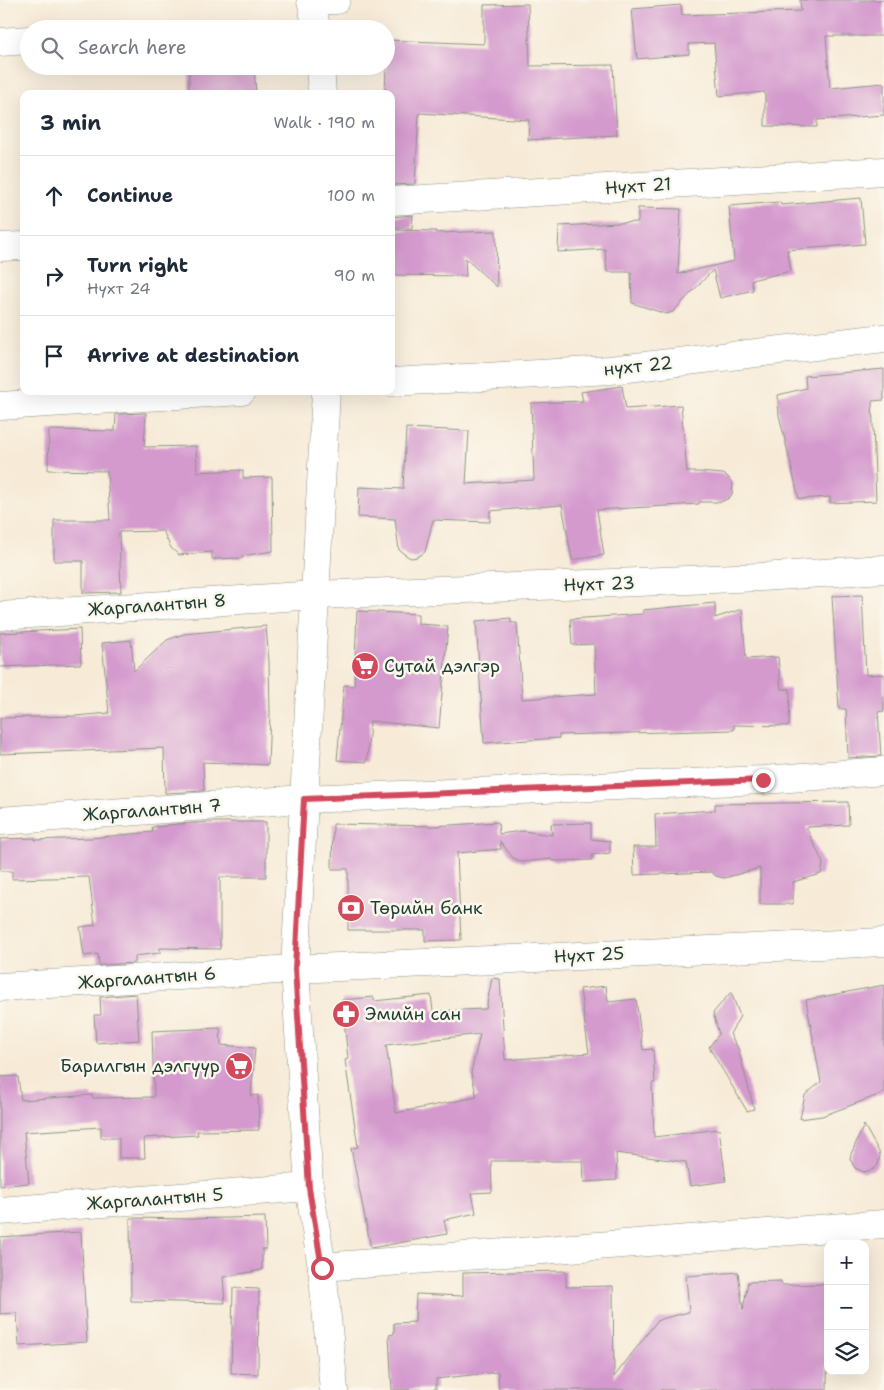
<!DOCTYPE html>
<html lang="en">
<head>
<meta charset="utf-8">
<style>
	:root { --surface:#fff; --page:#f6f6f7; --text:#1f2937; --muted:#747a83; --line:#e0e1e3 }
	body { margin:0; font-family:"Shantell Sans",sans-serif; background:var(--page); color:var(--text) }
	.controls { position:absolute; right:15px; bottom:15px; display:grid; overflow:hidden; border-radius:10px; box-shadow:0 5px 20px #0002 }
	.controls button { width:45px; height:45px; display:grid; place-items:center; padding:0; border:0; border-bottom:1px solid var(--line); background:var(--surface); color:var(--text); font:25px sans-serif }
	.stop { position:absolute; width:15px; height:15px; margin:-11px; border:4px solid #d1495b; border-radius:50%; background:#fff }
	.stop.end { background:#d1495b; border-color:#fff; box-shadow:0 1px 5px #0008 }
	.list { margin:0; padding:0; list-style:none }
	h2 { display:flex; justify-content:space-between; align-items:center; height:65px; margin:0; padding:0 20px; font-size:21px }
	h2 small { font-size:16px; font-weight:400; color:var(--muted) }
	.list li { display:grid; grid-template-columns:32px 1fr auto; gap:15px; align-items:center; box-sizing:border-box; height:80px; padding:0 20px; border-top:1px solid var(--line) }
	.list b { display:block; font-size:19px; white-space:nowrap }
	.list p { margin:0; font-size:16px; white-space:nowrap; color:var(--muted) }
	.list em { font-size:16px; font-style:normal; color:var(--muted) }
	.icon { flex:none; width:28px; height:28px; fill:none; stroke:currentColor; stroke-width:2; stroke-linecap:round; stroke-linejoin:round }
	.map { position:relative; flex:none; width:884px; height:1390px; overflow:hidden }
	.search { position:absolute; background:var(--surface); box-shadow:0 5px 20px #0002; left:20px; top:20px; width:375px; height:55px; display:flex; align-items:center; gap:12px; box-sizing:border-box; padding:0 18px; border-radius:28px; color:var(--muted); font-size:19px }
	.panel { position:absolute; background:var(--surface); box-shadow:0 5px 20px #0002; left:20px; top:90px; width:375px; height:305px; border-radius:10px }
	.map>svg:first-child { display:block }
	.building { fill:#d49ace; fill-rule:evenodd }
	.lines { fill:none; stroke-linecap:round; stroke-linejoin:round }
	.street-casing { stroke:#8b9486; stroke-width:29 }
	.street { stroke:#fff; stroke-width:28 }
	.route { stroke:#d1495b; stroke-width:6 }
	.labels { text-anchor:middle; stroke-width:5; stroke-linejoin:round; paint-order:stroke }
	.street-label { font-size:18px; fill:#1f3d34; stroke:#fbf7ec }
	.poi-label { font-size:18px; fill:#1f3d34; stroke:#fbf7ec; text-anchor:start }
</style>
</head>
<body>
<div class="map">
<svg width="884" height="1390" viewBox="0 0 884 1390">
	<rect width="100%" height="100%" fill="#fbf7ec"/>
	<filter id="ink" filterUnits="userSpaceOnUse"><feTurbulence type="fractalNoise" baseFrequency=".02" numOctaves="2"/><feDisplacementMap in="SourceGraphic" scale="10" xChannelSelector="R" yChannelSelector="G"/><feConvolveMatrix kernelMatrix="1 2 1 2 8 2 1 2 1" color-interpolation-filters="sRGB"/></filter>
	<filter id="wash" filterUnits="userSpaceOnUse"><feTurbulence type="fractalNoise" baseFrequency=".0096" numOctaves="4" result="noise"/><feDisplacementMap in="SourceGraphic" scale="20" xChannelSelector="R" yChannelSelector="G"/><feGaussianBlur stdDeviation="1.12" result="paint"/><feColorMatrix in="noise" values="0 0 0 0 0 0 0 0 0 0 0 0 0 0 0 0 0 1.4 0 .05"/><feComposite in="paint" operator="in"/></filter>
	<g filter="url(#wash)">
		<rect width="100%" height="100%" fill="#f7ebd8"/>
		<g id="blocks">
			<g class="building">
				<path d="M800,0H884V36H826L830,88L884,83V115L817,120V127L765,126V92L719,96L714,43L689,44V54L637,59L632,9L681,5L682,15L801,11Z"/>
				<path d="M528,4L530,66L613,65L617,135L528,140L529,120L419,113L415,184L391,185V94H385L387,40L484,44V5Z"/>
				<path d="M189,66H254L256,94H189Z"/>
				<path d="M861,198L865,244L787,250L791,271L751,280L753,290L720,298L713,270L673,312L666,314L632,303L631,272H607L605,249L558,252L559,226L638,222V208L681,209L678,274L734,261L729,206L780,202L781,205Z"/>
				<path d="M413,215L412,228H391V217Z"/>
				<path d="M391,230L436,231V233L496,231L497,287L465,258L466,276L391,275Z"/>
				<path d="M884,369V400L872,401L876,501L830,503V497L799,499L779,415L778,395L806,388L805,376Z"/>
				<path d="M622,386L626,409L681,405L687,472H699L723,474L727,476L733,484L732,494L729,498L721,502H699V504L597,510L604,555L572,560L562,505L490,511V522L433,520L425,552L417,557L411,558L407,556L399,550L395,519L358,517L359,487L403,489L406,428L469,431L466,484L534,480L531,403L583,401L581,392Z"/>
				<path d="M146,413L144,447L196,446L197,472L243,470V478L272,477L273,551L242,556L243,558L212,559V552L179,555L171,548L163,531L119,532L121,592L83,593V561H54V520H110L107,471L48,470L49,430L115,431L116,414Z"/>
				<path d="M862,595L866,675L884,674V711L878,712L881,756L848,758L846,709H839L832,596Z"/>
				<path d="M715,603V618L742,609L746,659L778,657L781,689H790L789,726L734,725V730L559,735V738L484,743L476,621L511,618V623H517L522,699L596,694L594,644L572,645L570,619L643,614V610Z"/>
				<path d="M357,611L418,614V624L448,626L439,728L370,721L367,762L337,760L344,685L354,686Z"/>
				<path d="M266,626L269,662L270,714L268,765L203,762L204,791L165,793L164,748L0,754V718L75,716L109,713L102,643L131,640L134,671L167,640L184,634Z"/>
				<path d="M80,629L81,664L0,667V633Z"/>
				<path d="M848,802L849,825L806,827L822,861L823,865L821,874L793,882V904H760V868L724,878L716,876L711,872L634,875L633,847H656L655,814L715,810V804Z"/>
				<path d="M208,822H266V877H220V949L160,948V953L135,956V963L99,965L98,954L84,956L80,927L95,925L89,877L12,879V871H0V839L35,838V840L90,838L153,832L152,827L166,826V825Z"/>
				<path d="M498,822L499,834L523,831L552,835L551,824L591,823V839L610,841V853L592,855V860L552,861L551,859L522,862L513,858L500,841L501,849L457,853L461,940L425,941V930H348V869H332L333,824L434,826Z"/>
				<path d="M492,978L500,979L505,1060L589,1053L580,989L606,986L608,1002L636,999L643,1050L653,1049L655,1083H652L654,1137L719,1129L726,1181L690,1186L686,1162L616,1153L617,1180L584,1182L583,1161H491L492,1192L472,1193L476,1213L444,1220L447,1234L371,1248L351,1148L358,1147L345,1060L348,1059L342,1000L374,997V1001L431,995L433,1011L486,1009ZM480,1034L471,1073L477,1097L396,1113L386,1045Z"/>
				<path d="M884,985V1093L822,1116L800,1119L805,1095L821,1082L806,1000Z"/>
				<path d="M731,992L740,1016L730,1034L738,1048L754,1109L747,1111L709,1047L719,1034L713,1013Z"/>
				<path d="M136,994L139,1040L96,1043L94,1015H101L100,997Z"/>
				<path d="M220,1028L221,1045L255,1048L251,1096L258,1095L259,1130L197,1131L198,1135L144,1138L145,1158H119V1138H101V1127L24,1132L29,1183L0,1186V1077L18,1076L21,1100L92,1095V1098L154,1097L152,1031Z"/>
				<path d="M864,1125L879,1152L880,1156L878,1165L874,1169L864,1172L855,1168L850,1159L851,1154Z"/>
				<path d="M265,1217L266,1249H262V1270L223,1277L225,1303L131,1301L130,1218L188,1219Z"/>
				<path d="M81,1232L87,1342L19,1346L17,1313L0,1314V1237Z"/>
				<path d="M566,1271V1287L613,1286L614,1377L657,1321L661,1319L689,1312L686,1276L738,1272L743,1310L748,1282L781,1281L782,1285L828,1284L827,1390H499L498,1372L436,1379V1389L392,1390L389,1335L394,1334V1323L415,1322L416,1294L463,1296V1273Z"/>
				<path d="M233,1288L259,1289L258,1374L231,1373Z"/>
			</g>
		</g>
	</g>
	<g filter="url(#ink)">
		<use href="#blocks" fill-opacity="0" stroke="#8b9486" stroke-width="1"/>
		<g class="lines">
			<g class="street-casing">
				<g id="street">
					<path d="M312,0L316,29"/>
					<path d="M311,1L336,0"/>
					<path d="M0,42L29,40"/>
					<path d="M320,66L322,94"/>
					<path d="M391,201L884,171"/>
					<path d="M0,247L24,246"/>
					<path d="M391,382L610,370L884,338"/>
					<path d="M326,391L295,969L309,1187L322,1267L334,1390"/>
					<path d="M0,406L242,391"/>
					<path d="M0,616L315,595L761,577L884,569"/>
					<path d="M0,821L304,799L763,780L884,771"/>
					<path d="M0,987L295,969L884,942"/>
					<path d="M0,1211L309,1187"/>
					<path d="M322,1267L884,1224"/>
				</g>
			</g>
			<use href="#street" class="street"/>
		</g>
	</g>
	<g class="lines" filter="url(#ink)">
		<path class="route" d="M322,1268L309,1188L295,969L304,799L763,780"/>
	</g>
	<defs>
		<g id="supermarket-disc" transform="scale(1.4375)"><circle r="9.5" fill="#d1495b" stroke="#fbf7ec"/><path d="M-6-5.5h2.5l.6 2H6L4.5 2H-2.5L-4.4-4H-6ZM-1.5 3.2a1.3 1.3 0 1 0 .1 0ZM3 3.2a1.3 1.3 0 1 0 .1 0Z" fill="#fff"/></g>
		<g id="bank-disc" transform="scale(1.4375)"><circle r="9.5" fill="#d1495b" stroke="#fbf7ec"/><path d="M-6-4H6V4H-6ZM0-2.3a2.3 2.3 0 1 0 0 4.6a2.3 2.3 0 1 0 0-4.6Z" fill="#fff"/></g>
		<g id="pharmacy-disc" transform="scale(1.4375)"><circle r="9.5" fill="#d1495b" stroke="#fbf7ec"/><path d="M-2-6h4v4h4v4h-4v4h-4v-4h-4v-4h4Z" fill="#fff"/></g>
	</defs>
	<g fill-rule="evenodd">
		<use href="#supermarket-disc" x="365" y="666"/>
		<use href="#bank-disc" x="351" y="908"/>
		<use href="#pharmacy-disc" x="346" y="1014"/>
		<use href="#supermarket-disc" x="239" y="1066"/>
	</g>
	<g class="labels">
		<g class="street-label">
			<text transform="translate(638 186) rotate(-4)" y="6">Нүхт 21</text>
			<text transform="translate(638 366) rotate(-6)" y="6">нүхт 22</text>
			<text transform="translate(599 584) rotate(-2)" y="6">Нүхт 23</text>
			<text transform="translate(157 605) rotate(-4)" y="6">Жаргалантын 8</text>
			<text transform="translate(152 810) rotate(-4)" y="6">Жаргалантын 7</text>
			<text transform="translate(589 955) rotate(-3)" y="6">Нүхт 25</text>
			<text transform="translate(147 978) rotate(-4)" y="6">Жаргалантын 6</text>
			<text transform="translate(155 1199) rotate(-4)" y="6">Жаргалантын 5</text>
		</g>
		<g class="poi-label">
			<text x="384" y="672">Сутай дэлгэр</text>
			<text x="370" y="914">Төрийн банк</text>
			<text x="365" y="1020">Эмийн сан</text>
			<text x="220" y="1072" text-anchor="end">Барилгын дэлгүүр</text>
		</g>
	</g>
</svg>
<div class="controls">
<button>+</button>
<button>−</button>
<button><svg class="icon" aria-label="layers" viewBox="0 0 24 24"><path d="M12 4l9 5-9 5-9-5zM3 14l9 5 9-5"/></svg></button>
</div>
<div class="stop" style="left:322px;top:1268px"></div>
<div class="stop end" style="left:763px;top:780px"></div>
<div class="search"><svg class="icon" aria-label="search" viewBox="0 0 24 24"><circle cx="10" cy="10" r="6"/><path d="M15 15l6 6"/></svg>Search here</div>
<section class="panel">
<h2>3 min<small>Walk · 190 m</small></h2>
<ul class="list">
<li><svg class="icon" aria-label="ahead" viewBox="0 0 24 24"><path d="M12 20V5M6 11l6-6 6 6"/></svg><div><b>Continue</b></div><em>100 m</em></li>
<li><svg class="icon" aria-label="right" viewBox="0 0 24 24"><path d="M7 20v-9h11M14 6l5 5-5 5"/></svg><div><b>Turn right</b><p>Нүхт 24</p></div><em>90 m</em></li>
<li><svg class="icon" aria-label="arrive" viewBox="0 0 24 24"><path d="M6 21V4h12l-3 4 3 4H6"/></svg><div><b>Arrive at destination</b></div></li>
</ul>
</section>
</div>
</body>
</html>
